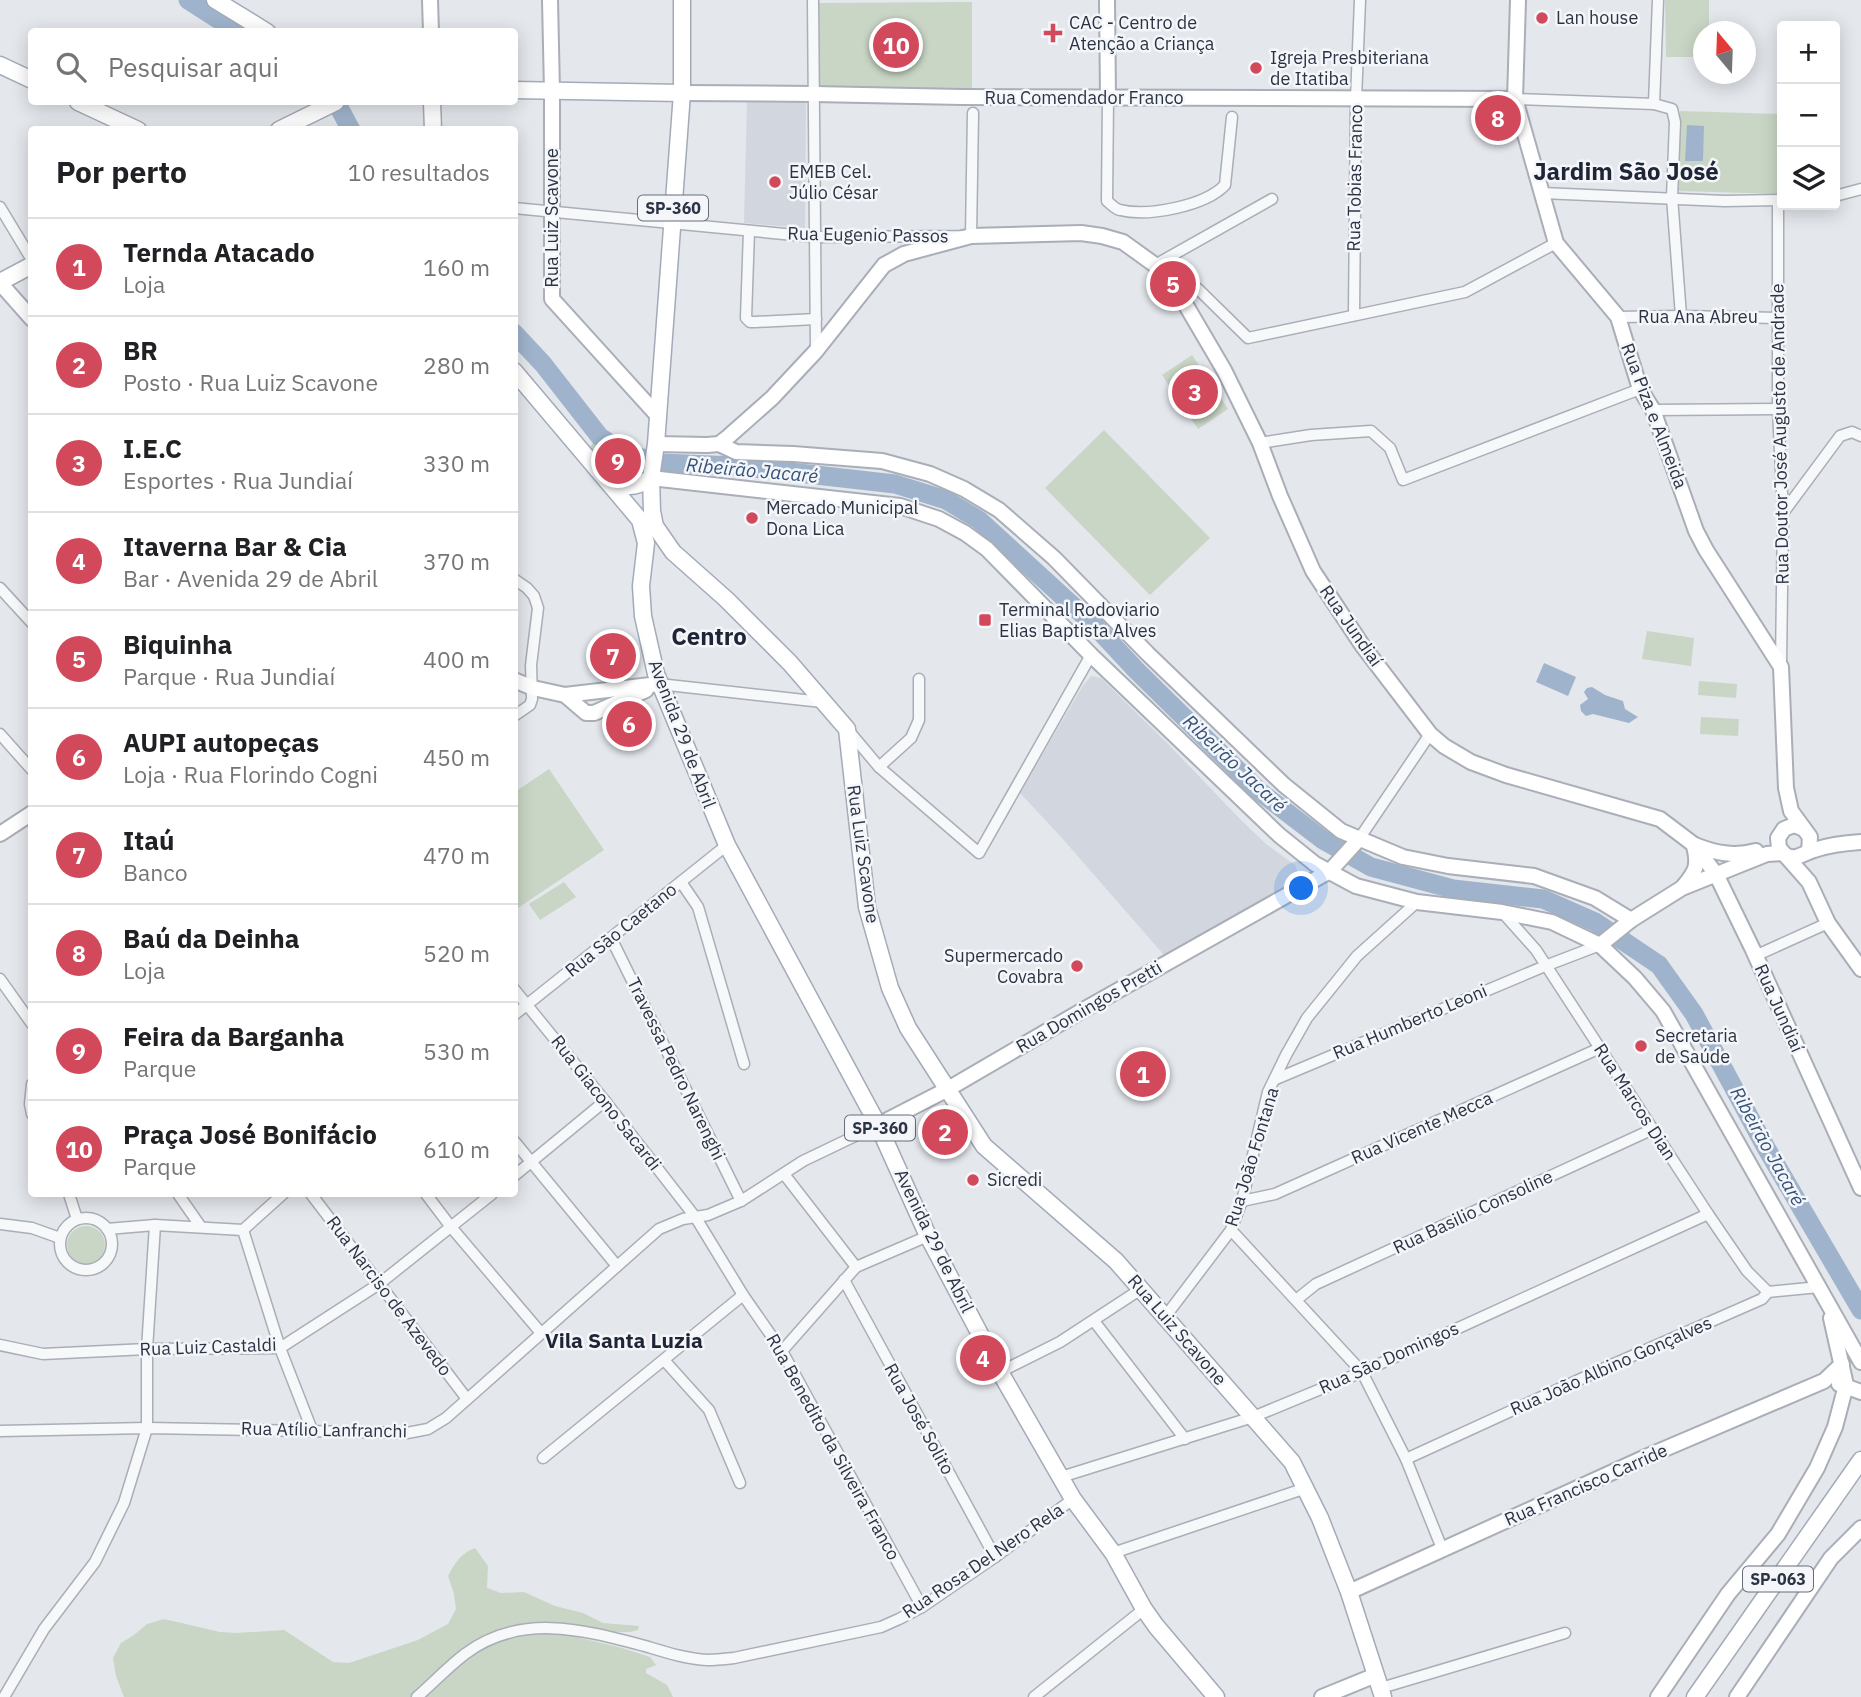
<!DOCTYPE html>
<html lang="pt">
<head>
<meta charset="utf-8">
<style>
	:root { --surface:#fff; --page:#f6f6f6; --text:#202124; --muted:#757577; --line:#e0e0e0; --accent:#d1495b }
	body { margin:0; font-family:"IBM Plex Sans",sans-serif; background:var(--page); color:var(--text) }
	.controls { position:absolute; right:21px; top:21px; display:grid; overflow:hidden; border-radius:7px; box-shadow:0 4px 18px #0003 }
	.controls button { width:63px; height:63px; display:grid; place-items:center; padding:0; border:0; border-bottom:2px solid var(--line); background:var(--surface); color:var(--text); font:35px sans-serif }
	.compass { position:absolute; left:1693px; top:21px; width:63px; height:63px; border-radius:50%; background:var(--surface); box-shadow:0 4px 18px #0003; rotate:341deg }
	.you { position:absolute; left:1302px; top:889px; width:24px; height:24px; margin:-18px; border:5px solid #fff; border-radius:50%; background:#1a73e8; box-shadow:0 0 0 10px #1a73e833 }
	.badge { display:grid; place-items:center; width:46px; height:46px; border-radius:50%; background:var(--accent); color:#fff; font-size:23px; font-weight:700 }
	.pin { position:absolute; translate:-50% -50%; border:4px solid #fff; box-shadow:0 2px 7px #0006 }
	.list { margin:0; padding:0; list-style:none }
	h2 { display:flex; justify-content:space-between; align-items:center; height:91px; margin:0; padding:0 28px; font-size:30px }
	h2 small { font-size:23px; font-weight:400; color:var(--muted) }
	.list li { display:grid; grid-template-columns:46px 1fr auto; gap:21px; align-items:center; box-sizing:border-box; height:98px; padding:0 28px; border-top:2px solid var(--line) }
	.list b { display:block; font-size:26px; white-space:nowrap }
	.list p { margin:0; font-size:23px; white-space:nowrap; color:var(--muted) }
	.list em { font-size:23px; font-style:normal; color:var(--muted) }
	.icon { flex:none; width:38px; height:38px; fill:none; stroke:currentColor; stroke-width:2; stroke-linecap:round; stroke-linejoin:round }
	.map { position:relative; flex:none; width:1861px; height:1697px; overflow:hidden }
	.search { position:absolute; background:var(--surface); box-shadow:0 4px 18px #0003; left:28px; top:28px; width:490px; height:77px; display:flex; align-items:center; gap:18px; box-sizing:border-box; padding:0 24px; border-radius:7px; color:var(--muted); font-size:26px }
	.panel { position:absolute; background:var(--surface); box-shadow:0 4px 18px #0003; left:28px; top:126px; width:490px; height:1071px; border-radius:7px }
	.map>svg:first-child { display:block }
	.built { fill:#d2d6de }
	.green { fill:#c9d6c5 }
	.water { fill:#9fb4cc }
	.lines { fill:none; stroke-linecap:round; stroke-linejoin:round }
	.river { stroke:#9fb4cc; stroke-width:19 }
	.street-casing { stroke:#a9aeb7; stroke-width:13 }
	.secondary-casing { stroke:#a9aeb7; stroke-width:18 }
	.primary-casing { stroke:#a3abb8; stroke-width:19 }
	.street { stroke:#f7f8fa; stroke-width:10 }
	.secondary { stroke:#fff; stroke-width:14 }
	.primary { stroke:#fff; stroke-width:16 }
	.poi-dot { fill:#d1495b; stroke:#f4f6f9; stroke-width:2.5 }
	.labels { text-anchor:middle; stroke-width:5; stroke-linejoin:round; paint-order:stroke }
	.shield { fill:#f4f6f9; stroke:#676e7b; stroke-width:2 }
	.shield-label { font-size:16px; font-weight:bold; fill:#2b3445 }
	.poi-label { font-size:18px; fill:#2b3445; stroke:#f4f6f9; text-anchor:start }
	.street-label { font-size:18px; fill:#2b3445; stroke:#f4f6f9 }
	.water-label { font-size:19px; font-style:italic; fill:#34527a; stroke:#f4f6f9 }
	.quarter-label { font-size:21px; font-weight:bold; fill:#1d2536; stroke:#f4f6f9 }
	.district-label { font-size:24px; font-weight:bold; fill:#1d2536; stroke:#f4f6f9 }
</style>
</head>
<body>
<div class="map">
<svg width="1861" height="1697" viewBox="0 0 1861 1697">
	<rect width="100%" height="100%" fill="#e4e7ec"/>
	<g class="built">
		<path d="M747,102L806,103L805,228L744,223Z"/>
		<path d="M1091,676L1101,678L1168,744L1242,821L1266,844L1295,865L1300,879L1164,955L1061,837L1020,793L1082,687Z"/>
	</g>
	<g class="green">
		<path d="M1665,0H1709V31L1703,32V57H1666Z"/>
		<path d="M972,2V88L819,89V3Z"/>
		<path d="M1680,111L1782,114V194L1678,191Z"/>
		<path d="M1182,261L1193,287L1174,310L1153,280Z"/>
		<path d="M1192,355L1228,409L1198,429L1162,375Z"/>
		<path d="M1104,430L1210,538L1150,595L1045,488Z"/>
		<path d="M594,441L623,459L641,463V475L630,479L618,477L590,448Z"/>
		<path d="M1647,631L1694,638L1691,666L1642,659Z"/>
		<path d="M1699,681L1737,684L1736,698L1698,695Z"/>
		<path d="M1701,717L1739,719L1738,736L1700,734Z"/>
		<path d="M549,769L604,850L515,910V792Z"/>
		<path d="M564,882L576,897L540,920L529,904Z"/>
		<circle cx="86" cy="1245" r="19"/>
		<path d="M475,1548L488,1566L487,1588L501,1593L524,1592L555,1606L583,1613L603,1623L639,1626L638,1630L630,1632H613L578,1626L569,1631L577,1637L622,1648L650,1657L656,1665L646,1669V1673L667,1685L673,1697H124L116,1676L113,1658L121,1643L134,1635L147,1624L164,1619L220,1632L236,1633L284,1630L333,1662L349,1663L418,1640L448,1624L456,1609L454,1594L448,1576C455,1563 461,1553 475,1548Z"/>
	</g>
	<g class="water">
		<path d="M1687,125L1704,126L1703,161H1685Z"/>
		<path d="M1544,663L1576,677L1568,696L1536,682Z"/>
		<path d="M1592,687L1605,695L1623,701L1625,709L1638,717L1629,723L1593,714L1586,716L1581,711L1580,705L1588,699L1584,692L1587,688Z"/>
	</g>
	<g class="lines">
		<g class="river">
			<path d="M188,0L238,32"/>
			<path d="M336,102L351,130"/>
			<path d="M514,333L543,364L600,437L627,454L660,463L737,466L895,484L946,500L979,520L1095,626L1136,670L1259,791L1323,840L1371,867L1453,889L1543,899L1595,922L1659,965L1694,1014L1765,1146L1861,1310"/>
		</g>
		<g class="street-casing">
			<g id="street">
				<path d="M813,0L816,351"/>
				<path d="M1108,97L1107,201C1111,204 1115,209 1120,210C1148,217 1205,206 1225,185L1232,117"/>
				<path d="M1515,99L1654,104L1672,109L1675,122L1672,197L1681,316"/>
				<path d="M1654,104L1658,0"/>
				<path d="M1542,193L1724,201L1782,200"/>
				<path d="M1835,196L1861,189"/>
				<path d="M1778,200V409L1783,514L1781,665"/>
				<path d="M0,207L32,260"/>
				<path d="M514,208L815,237L971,236L973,113"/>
				<path d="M749,231L746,318L750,322H755L816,319"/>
				<path d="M1155,265L1272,199"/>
				<path d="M1168,281L1186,280L1199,290L1248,338L1465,292L1556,243"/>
				<path d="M1354,315L1356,99L1360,0"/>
				<path d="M1618,317L1681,316L1778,318"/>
				<path d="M1653,410L1778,409"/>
				<path d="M1260,443L1311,435L1371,431L1390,448L1403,480L1640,389"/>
				<path d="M1783,513L1840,436L1852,432L1861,436"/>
				<path d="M514,579L527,588L534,596L538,608L531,665L532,699L530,705L514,716"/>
				<path d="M0,588L32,623"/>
				<path d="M659,684L822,702"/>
				<path d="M848,730L879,767L979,853L1091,655"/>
				<path d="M0,734L32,770"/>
				<path d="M879,767L911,738L919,720V679"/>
				<path d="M1359,839L1430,734"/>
				<path d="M681,882L698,907L744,1064"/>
				<path d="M1502,912L1536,950L1708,1214L1747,1271L1768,1292"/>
				<path d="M611,938L741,1201"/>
				<path d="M1755,956L1828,923"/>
				<path d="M0,979L32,1024"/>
				<path d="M514,989L605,1101L696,1218L743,1295L782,1351L922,1607"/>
				<path d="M514,1015L727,845"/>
				<path d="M1276,1079L1545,966L1600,945"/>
				<path d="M32,1084L30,1104L32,1114"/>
				<path d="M514,1141L617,1266"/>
				<path d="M784,1174L856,1267"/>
				<path d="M514,1176L605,1101"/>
				<path d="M69,1194L77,1219"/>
				<path d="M178,1194L201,1227"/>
				<path d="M311,1194L467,1399"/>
				<path d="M426,1194L451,1227L541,1333"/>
				<path d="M1242,1201L1275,1194L1600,1048"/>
				<circle cx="86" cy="1244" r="26"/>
				<path d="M0,1224L32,1228L60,1238"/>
				<path d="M107,1229L155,1225L243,1230L283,1194"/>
				<path d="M243,1230L280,1348L312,1430"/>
				<path d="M1231,1230L1362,1372L1406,1459L1443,1551"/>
				<path d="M844,1280L995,1557"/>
				<path d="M1296,1300L1316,1284L1653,1129"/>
				<path d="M1165,1317L1231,1230L1242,1201L1268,1092L1286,1055L1307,1018L1357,956L1417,902"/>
				<path d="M1094,1321L1185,1439"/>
				<path d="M0,1345L43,1354L147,1349L280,1348L379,1284L492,1194"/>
				<path d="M782,1351L856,1267L928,1236"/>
				<path d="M664,1360L709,1410L740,1483"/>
				<path d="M1000,1372L1060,1342L1141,1289"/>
				<path d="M0,1431L147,1428L407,1433L428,1429L446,1418L659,1229L683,1219L708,1215L741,1201L803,1161L878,1125"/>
				<path d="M543,1458L743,1295"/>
				<path d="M1406,1459L1607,1367L1762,1299L1768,1292L1819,1287"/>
				<path d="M1061,1477L1253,1417L1362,1372L1708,1214"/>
				<path d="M1113,1553L1306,1488"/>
				<path d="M1381,1688L1565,1633"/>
				<path d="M4,1697L44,1629L95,1562L124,1503L147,1428V1349L155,1225"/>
				<path d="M417,1697C433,1683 448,1667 465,1654C521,1612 584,1630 645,1646C665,1652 686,1659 707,1660C716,1660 725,1659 734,1658L881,1627L899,1619L922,1607L995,1557L1073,1499"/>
				<path d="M1034,1697L1144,1609"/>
			</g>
		</g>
		<g class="secondary-casing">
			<g id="secondary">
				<path d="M430,0L431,32"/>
				<path d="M550,0L552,91V299L658,416"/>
				<path d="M1107,0L1108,97"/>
				<path d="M1518,0L1515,99L1556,243L1618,317L1640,389L1653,410L1696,531L1706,550L1781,667L1786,788L1791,811L1810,837L1809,851"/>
				<path d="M682,93L814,94L962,97L1515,99"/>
				<path d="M0,283L32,319"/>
				<path d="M656,444L707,445L719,444L728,437L772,398L816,351L884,265L904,254L971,236L1081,233L1102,236L1123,242L1155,265L1180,295L1224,370L1260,443L1280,496L1313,571L1362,645L1430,734L1444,746L1471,762L1506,775L1660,819L1693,844L1716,874L1753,950L1861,1188"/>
				<path d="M719,444L736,452L793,454L882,461L930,474L964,489L999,510L1054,558L1148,654L1284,785L1341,831L1403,857L1448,866L1534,876L1595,898L1631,920"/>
				<path d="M651,478L900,506L939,519L965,533L987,549L1091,655L1279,835L1315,864L1356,886L1417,902L1502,912L1552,922L1600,945L1635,978L1663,1011L1861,1362"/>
				<path d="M514,680L533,688L565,695L659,684"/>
				<path d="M565,695L586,713H594L646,690"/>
				<path d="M1804,829L1794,825L1784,829L1778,838L1779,848L1809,882L1828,923L1861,969"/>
				<path d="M0,834L32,813"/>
				<path d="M1695,845C1715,853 1734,857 1756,851"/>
				<path d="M1786,856C1798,860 1803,853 1814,850C1829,845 1845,843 1861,842"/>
				<path d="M1683,887C1696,871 1699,866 1694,846"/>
				<path d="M1600,945L1631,920L1682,888L1767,854L1782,853"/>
				<path d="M878,1125L948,1089L1078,1013L1330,871L1359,839"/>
				<path d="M1839,1384L1861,1392"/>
				<path d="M1349,1592L1648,1456L1824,1381L1842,1364"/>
				<path d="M1322,1697L1376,1675"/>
				<path d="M1658,1697L1728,1594L1778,1534L1817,1468L1835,1427L1846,1385L1831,1318"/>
				<path d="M1737,1697L1831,1558L1861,1528"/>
			</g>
		</g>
		<g class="primary-casing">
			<g id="primary">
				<path d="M215,0L267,32"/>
				<path d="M682,0V93L656,444L651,478L652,511L655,526L673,552L726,599L790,663L847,729L867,907L890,988L908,1028L984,1146L1116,1261L1292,1462L1320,1518L1349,1592L1383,1697"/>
				<path d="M0,65L32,80"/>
				<path d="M514,90L682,93"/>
				<path d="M78,102L138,130"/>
				<path d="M432,102L433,130"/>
				<path d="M279,130L336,102"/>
				<path d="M0,282L32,265"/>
				<path d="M514,371L640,520L646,543L641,586L643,616L656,674L727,845L878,1125L928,1236L1000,1372L1073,1499L1113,1553L1144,1609L1156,1626L1216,1697"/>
				<path d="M607,480C626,488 634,489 651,478"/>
				<path d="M1695,1697L1861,1460"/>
			</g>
		</g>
		<use href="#street" class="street"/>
		<use href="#secondary" class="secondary"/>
		<use href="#primary" class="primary"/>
	</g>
	<g class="poi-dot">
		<circle cx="1542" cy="18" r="7"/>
		<path d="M1049.5 22.5h7v7h7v7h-7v7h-7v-7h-7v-7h7z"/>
		<circle cx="1256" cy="68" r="7"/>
		<circle cx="775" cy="182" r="7"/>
		<circle cx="752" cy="518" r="7"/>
		<rect x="978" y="613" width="14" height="14" rx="3.5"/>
		<circle cx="1077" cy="966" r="7"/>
		<circle cx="1641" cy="1046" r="7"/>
		<circle cx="973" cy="1180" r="7"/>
	</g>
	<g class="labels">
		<g class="shield">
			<rect x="638" y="195.5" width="70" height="25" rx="5"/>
			<rect x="845" y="1115.5" width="70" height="25" rx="5"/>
			<rect x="1743" y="1566.5" width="70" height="25" rx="5"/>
		</g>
		<g class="shield-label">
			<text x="673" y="214">SP-360</text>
			<text x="880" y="1134">SP-360</text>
			<text x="1778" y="1585">SP-063</text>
		</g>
		<g class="poi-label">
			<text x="1556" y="24">Lan house</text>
			<text x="1069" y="29">CAC - Centro de<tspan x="1069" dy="21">Atenção a Criança</tspan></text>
			<text x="1270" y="64">Igreja Presbiteriana<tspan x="1270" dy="21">de Itatiba</tspan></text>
			<text x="789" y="178">EMEB Cel.<tspan x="789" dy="21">Júlio César</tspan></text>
			<text x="766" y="514">Mercado Municipal<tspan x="766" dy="21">Dona Lica</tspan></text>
			<text x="999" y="616">Terminal Rodoviario<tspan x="999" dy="21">Elias Baptista Alves</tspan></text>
			<text x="1063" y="962" text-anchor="end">Supermercado<tspan x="1063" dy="21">Covabra</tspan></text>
			<text x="1655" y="1042">Secretaria<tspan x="1655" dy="21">de Saúde</tspan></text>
			<text x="987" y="1186">Sicredi</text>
		</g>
		<g class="street-label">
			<text x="1084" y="104">Rua Comendador Franco</text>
			<text transform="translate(1355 178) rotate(-89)" y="6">Rua Tobias Franco</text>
			<text transform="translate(552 218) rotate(-90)" y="6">Rua Luiz Scavone</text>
			<text transform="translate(868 235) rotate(1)" y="6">Rua Eugenio Passos</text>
			<text x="1698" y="323">Rua Ana Abreu</text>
			<text transform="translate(1654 416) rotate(69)" y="6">Rua Piza e Almeida</text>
			<text transform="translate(1780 434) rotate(-91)" y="6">Rua Doutor José Augusto de Andrade</text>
			<text transform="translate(1351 626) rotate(55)" y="6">Rua Jundiaí</text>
			<text transform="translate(682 734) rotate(69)" y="6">Avenida 29 de Abril</text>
			<text transform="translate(863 854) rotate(82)" y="6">Rua Luiz Scavone</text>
			<text transform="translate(621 930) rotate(-39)" y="6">Rua São Caetano</text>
			<text transform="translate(1089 1007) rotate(-30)" y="6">Rua Domingos Pretti</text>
			<text transform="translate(1779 1008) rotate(66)" y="6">Rua Jundiaí</text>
			<text transform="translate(1410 1022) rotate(-23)" y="6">Rua Humberto Leoni</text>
			<text transform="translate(676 1069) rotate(64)" y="6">Travessa Pedro Narenghi</text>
			<text transform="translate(1635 1102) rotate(57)" y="6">Rua Marcos Dian</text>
			<text transform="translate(606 1103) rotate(52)" y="6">Rua Giacono Sacardi</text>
			<text transform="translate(1422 1128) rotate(-24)" y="6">Rua Vicente Mecca</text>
			<text transform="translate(1252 1157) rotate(-73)" y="6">Rua João Fontana</text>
			<text transform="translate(1473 1212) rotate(-25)" y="6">Rua Basilio Consoline</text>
			<text transform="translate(934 1241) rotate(64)" y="6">Avenida 29 de Abril</text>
			<text transform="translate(389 1296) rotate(53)" y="6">Rua Narciso de Azevedo</text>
			<text transform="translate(1177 1330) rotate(49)" y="6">Rua Luiz Scavone</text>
			<text transform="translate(208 1347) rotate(-2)" y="6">Rua Luiz Castaldi</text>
			<text transform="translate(1389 1358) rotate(-24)" y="6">Rua São Domingos</text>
			<text transform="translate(1611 1366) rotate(-24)" y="6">Rua João Albino Gonçalves</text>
			<text transform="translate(919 1419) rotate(61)" y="6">Rua José Solito</text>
			<text transform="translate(324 1430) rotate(1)" y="6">Rua Atílio Lanfranchi</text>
			<text transform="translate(833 1447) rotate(61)" y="6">Rua Benedito da Silveira Franco</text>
			<text transform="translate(1586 1485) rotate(-24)" y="6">Rua Francisco Carride</text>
			<text transform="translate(983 1561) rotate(-34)" y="6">Rua Rosa Del Nero Rela</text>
		</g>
		<g class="water-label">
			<text transform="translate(752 470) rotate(5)" y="7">Ribeirão Jacaré</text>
			<text transform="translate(1235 763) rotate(43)" y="7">Ribeirão Jacaré</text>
			<text transform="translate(1768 1146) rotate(61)" y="7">Ribeirão Jacaré</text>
		</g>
		<g class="quarter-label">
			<text x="624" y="1348">Vila Santa Luzia</text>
		</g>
		<g class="district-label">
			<text x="1626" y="180">Jardim São José</text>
			<text x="709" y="645">Centro</text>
		</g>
	</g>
</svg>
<div class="controls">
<button>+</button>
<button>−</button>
<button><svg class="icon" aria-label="layers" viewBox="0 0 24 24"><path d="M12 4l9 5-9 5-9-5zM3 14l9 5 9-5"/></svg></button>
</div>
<svg class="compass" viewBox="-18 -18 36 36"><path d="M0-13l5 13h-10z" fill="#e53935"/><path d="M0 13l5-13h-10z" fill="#757577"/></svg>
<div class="you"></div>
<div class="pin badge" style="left:1143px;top:1074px">1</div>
<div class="pin badge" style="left:945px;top:1132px">2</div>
<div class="pin badge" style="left:1195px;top:392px">3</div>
<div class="pin badge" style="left:983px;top:1358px">4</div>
<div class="pin badge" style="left:1173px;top:284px">5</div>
<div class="pin badge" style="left:629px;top:724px">6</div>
<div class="pin badge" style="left:613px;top:656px">7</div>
<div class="pin badge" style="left:1498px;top:118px">8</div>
<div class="pin badge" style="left:618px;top:461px">9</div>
<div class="pin badge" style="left:896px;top:45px">10</div>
<div class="search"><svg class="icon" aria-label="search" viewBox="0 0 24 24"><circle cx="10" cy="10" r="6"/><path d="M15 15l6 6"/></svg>Pesquisar aqui</div>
<section class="panel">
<h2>Por perto<small>10 resultados</small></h2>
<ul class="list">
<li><span class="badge">1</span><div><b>Ternda Atacado</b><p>Loja</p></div><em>160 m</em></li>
<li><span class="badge">2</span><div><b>BR</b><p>Posto · Rua Luiz Scavone</p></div><em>280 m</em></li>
<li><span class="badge">3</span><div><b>I.E.C</b><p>Esportes · Rua Jundiaí</p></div><em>330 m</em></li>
<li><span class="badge">4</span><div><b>Itaverna Bar &amp; Cia</b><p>Bar · Avenida 29 de Abril</p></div><em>370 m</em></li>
<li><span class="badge">5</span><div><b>Biquinha</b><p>Parque · Rua Jundiaí</p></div><em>400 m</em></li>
<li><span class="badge">6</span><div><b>AUPI autopeças</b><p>Loja · Rua Florindo Cogni</p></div><em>450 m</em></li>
<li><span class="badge">7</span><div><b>Itaú</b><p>Banco</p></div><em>470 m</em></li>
<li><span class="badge">8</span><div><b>Baú da Deinha</b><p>Loja</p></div><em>520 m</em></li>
<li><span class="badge">9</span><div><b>Feira da Barganha</b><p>Parque</p></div><em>530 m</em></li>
<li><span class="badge">10</span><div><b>Praça José Bonifácio</b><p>Parque</p></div><em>610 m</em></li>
</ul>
</section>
</div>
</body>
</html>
